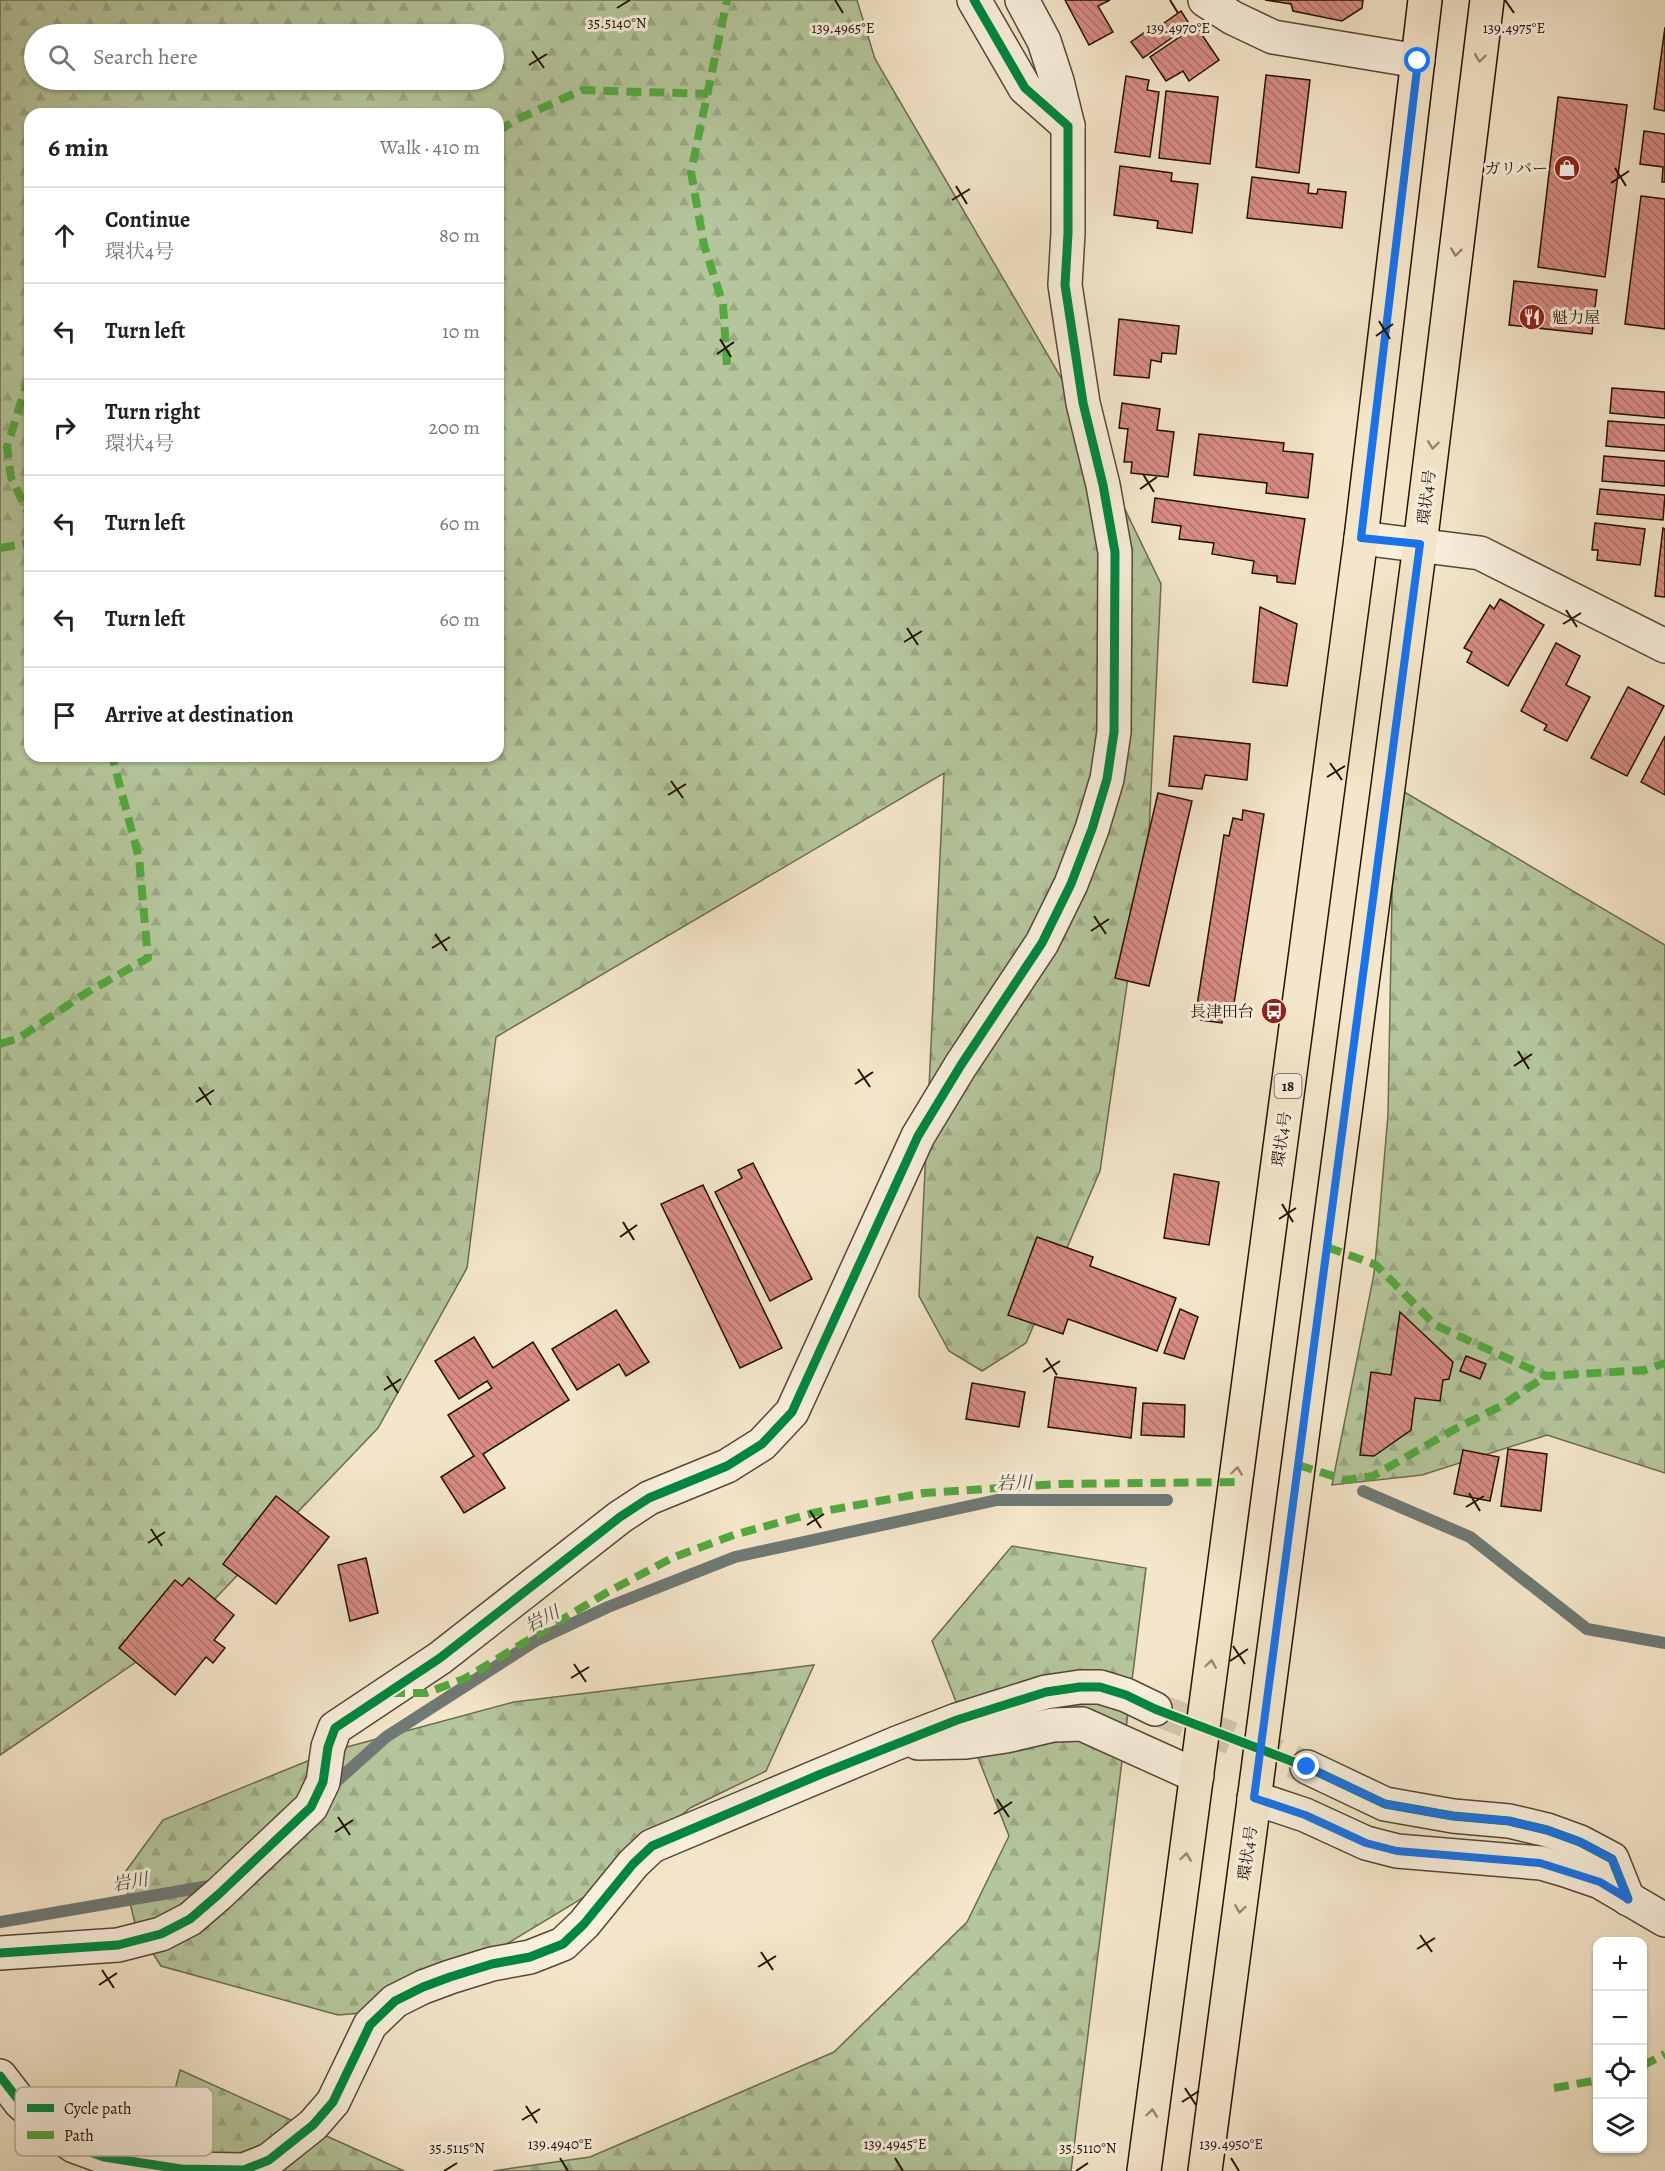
<!DOCTYPE html>
<html lang="en">
<head>
<meta charset="utf-8">
<style>
	:root { --surface:#fff; --page:#f6f6f6; --text:#222; --muted:#767676; --line:#e0e0e0 }
	body { margin:0; font-family:Alegreya,"Noto Serif JP",serif; background:var(--page); color:var(--text) }
	.controls { position:absolute; right:18px; bottom:18px; display:grid; overflow:hidden; border-radius:12px; box-shadow:0 2px 4px #0004 }
	.controls button { width:54px; height:54px; display:grid; place-items:center; padding:0; border:0; border-bottom:2px solid var(--line); background:var(--surface); color:var(--text); font:30px sans-serif }
	.stop { position:absolute; width:18px; height:18px; margin:-14px; border:4px solid #1a73e8; border-radius:50%; background:#fff }
	.stop.end { background:#1a73e8; border-color:#fff; box-shadow:0 2px 6px #0008 }
	.list { margin:0; padding:0; list-style:none }
	h2 { display:flex; justify-content:space-between; align-items:center; height:78px; margin:0; padding:0 24px; font-size:26px }
	h2 small { font-size:20px; font-weight:400; color:var(--muted) }
	.list li { display:grid; grid-template-columns:39px 1fr auto; gap:18px; align-items:center; box-sizing:border-box; height:96px; padding:0 24px; border-top:2px solid var(--line) }
	.list b { display:block; font-size:22px; white-space:nowrap }
	.list p { margin:0; font-size:20px; white-space:nowrap; color:var(--muted) }
	.list em { font-size:20px; font-style:normal; color:var(--muted) }
	.icon { flex:none; width:33px; height:33px; fill:none; stroke:currentColor; stroke-width:2; stroke-linecap:round; stroke-linejoin:round }
	.map { position:relative; flex:none; width:1665px; height:2171px; overflow:hidden }
	.search { position:absolute; background:var(--surface); box-shadow:0 2px 4px #0004; left:24px; top:24px; width:480px; height:66px; display:flex; align-items:center; gap:15px; box-sizing:border-box; padding:0 21px; border-radius:33px; color:var(--muted); font-size:22px }
	.panel { position:absolute; background:var(--surface); box-shadow:0 2px 4px #0004; left:24px; top:108px; width:480px; height:654px; border-radius:18px }
	.map>svg:first-child { display:block }
	.forest { fill:url(#forest-firs); stroke:#6c6c4e; stroke-width:1.5; fill-rule:evenodd }
	.lines { fill:none; stroke-linecap:round; stroke-linejoin:round }
	.stream { stroke:#6f7975; stroke-width:12 }
	.building { fill:url(#building-back-hatch); stroke:#231301; stroke-width:1.5 }
	.minor-tunnel { stroke:#d5c6ac; stroke-width:33; stroke-dasharray:33 16; stroke-linecap:butt }
	.minor-casing { stroke:#574833; stroke-width:36 }
	.major-casing { stroke:#231301; stroke-width:36 }
	.minor { stroke:#f8efdd; stroke-width:33 }
	.major { stroke:#f4e6ca; stroke-width:33 }
	.quiet { stroke:#53a840; stroke-width:8; stroke-dasharray:15 8; stroke-linecap:butt }
	.cycleway-casing { stroke:#f8efdd; stroke-width:13 }
	.cycleway { stroke:#00873e; stroke-width:9 }
	.oneway { stroke:#968770 }
	.route { stroke:#1a73e8; stroke-width:8 }
	.ticks { fill:none; stroke:#231301; stroke-width:2 }
	.labels { text-anchor:middle; stroke-width:6; stroke-linejoin:round; paint-order:stroke }
	.shield { fill:#f8efdd; stroke:#635543; stroke-width:1.5 }
	.shield-label { font-size:15px; font-weight:bold; fill:#231301 }
	.poi-label { font-size:16px; fill:#231301; stroke:#f8efdd; text-anchor:end }
	.street-label { font-size:16px; fill:#231301; stroke:#f8efdd }
	.water-label { font-size:18px; font-style:italic; fill:#4f4e45; stroke:#f8efdd }
	.key { fill:#f8efdd; stroke:#b8ad9b; stroke-width:1.5 }
	.key-label { font-size:16px; fill:#231301 }
	.ticks-label { font-size:15px; text-anchor:middle; fill:#231301; stroke:#f8efdd; stroke-width:6; stroke-linejoin:round; paint-order:stroke }
</style>
</head>
<body>
<div class="map">
<svg width="1665" height="2171" viewBox="0 0 1665 2171">
	<defs>
		<pattern id="forest-firs" width="22" height="20" patternUnits="userSpaceOnUse" patternTransform="scale(1.5)"><rect width="22" height="20" fill="#b5c69c"/><path d="M5 1l3.5 6h-7zM16 11l3.5 6h-7z" fill="#9ba985"/></pattern>
		<pattern id="building-back-hatch" width="6" height="6" patternUnits="userSpaceOnUse" patternTransform="scale(1.5)"><rect width="6" height="6" fill="#d88c85"/><path d="M-1 5l2 2M0 0l6 6M5-1l2 2" fill="none" stroke="#af716a"/></pattern>
	</defs>
	<rect width="100%" height="100%" fill="#f4e6ca"/>
	<filter id="stains"><feTurbulence type="fractalNoise" baseFrequency=".00333" numOctaves="4"/><feColorMatrix values="0 0 0 0 .2 0 0 0 0 .09 0 0 0 0 .02 0 0 0 .5 -.17"/></filter>
	<radialGradient id="worn" r=".72"><stop offset=".6" stop-color="#630" stop-opacity="0"/><stop offset="1" stop-color="#630" stop-opacity=".3"/></radialGradient>
	<g class="forest">
		<path d="M0,0H857L875,59L1063,381L1161,584L1149,832L1100,1171L1026,1343L982,1371L949,1351L919,1296L944,773L496,1037L467,1268L378,1428L189,1626L0,1755ZM34,34H494V80H34ZM30,114H498V756H30Z"/>
		<path d="M1394,786L1665,945V1473L1547,1435L1422,1475L1332,1485L1374,1274L1378,1232L1388,1115Z"/>
		<path d="M1012,1546L1146,1568L1071,2171H493L590,2157L834,2052L967,1922L1009,1836L932,1641Z"/>
		<path d="M814,1665L766,1771L690,1808L596,1890L397,2010L338,2015L161,1966L136,1927L123,1875L163,1820L332,1751L514,1702Z"/>
		<path d="M180,2070L404,2171H154Z"/>
	</g>
	<g class="lines">
		<g class="stream">
			<path d="M1363,1491L1470,1537L1587,1629L1665,1643"/>
			<path d="M328,1789L386,1737L537,1640L608,1607L735,1557L997,1500H1167"/>
			<path d="M0,1922L215,1885"/>
		</g>
	</g>
	<g class="building">
		<path d="M1065,0H1110L1098,6L1113,32L1089,45Z"/>
		<path d="M1265,0H1363L1362,8L1342,21L1293,11L1291,4Z"/>
		<path d="M1181,11L1190,25L1143,58L1131,42L1152,27L1154,30Z"/>
		<path d="M1196,26L1219,60L1189,81L1183,71L1166,81L1150,57Z"/>
		<path d="M1665,27V111L1654,109Z"/>
		<path d="M1266,75L1310,80L1299,173L1256,167Z"/>
		<path d="M1126,76L1149,80L1147,90L1159,92L1150,157L1115,152Z"/>
		<path d="M1166,91L1218,97L1210,164L1159,158Z"/>
		<path d="M1558,97L1627,105L1605,277L1538,267Z"/>
		<path d="M1644,131L1665,134V182H1662L1663,167L1640,164Z"/>
		<path d="M1120,166L1172,173L1171,181L1198,184L1192,233L1157,228L1158,221L1114,215Z"/>
		<path d="M1252,177L1309,184L1308,193L1317,194L1318,189L1346,192L1342,228L1247,218Z"/>
		<path d="M1641,196L1665,199V329L1625,324Z"/>
		<path d="M1514,281L1597,290L1592,334L1509,325Z"/>
		<path d="M1119,319L1179,326L1176,354L1162,353L1161,362L1151,360L1149,378L1114,375Z"/>
		<path d="M1612,388L1665,392V418L1610,413Z"/>
		<path d="M1122,403L1160,409L1157,430L1174,432L1168,477L1131,473L1132,462H1124L1128,429L1119,428Z"/>
		<path d="M1608,421L1665,425V451L1606,446Z"/>
		<path d="M1199,434L1284,443L1283,451L1313,454L1308,498L1266,493L1267,483L1194,475Z"/>
		<path d="M1604,456L1665,461V486L1602,481Z"/>
		<path d="M1600,489L1665,495L1663,520L1597,514Z"/>
		<path d="M1155,498L1305,519L1295,584L1277,582V576L1252,573L1254,561L1212,554L1214,543L1179,539L1181,526L1152,522Z"/>
		<path d="M1595,523L1645,529L1640,565L1597,560L1598,550H1592Z"/>
		<path d="M1663,528L1665,529V597L1655,596Z"/>
		<path d="M1500,599L1544,625L1508,686L1467,662L1472,652L1464,648L1490,605L1494,609Z"/>
		<path d="M1260,607L1297,624L1287,686L1253,682Z"/>
		<path d="M1556,643L1580,656L1566,685L1590,697L1567,741L1544,730L1547,725L1521,711Z"/>
		<path d="M1628,687L1664,706L1627,776L1591,758Z"/>
		<path d="M1174,736L1250,744L1247,780L1205,775L1202,789L1169,786Z"/>
		<path d="M1665,736V795L1641,782Z"/>
		<path d="M1158,793L1192,801L1149,986L1115,978Z"/>
		<path d="M1243,810L1264,814L1232,1016L1223,1014L1222,1023L1201,1020L1202,1013L1196,1012L1224,835L1229,836L1233,818L1242,820Z"/>
		<path d="M753,1163L812,1279L770,1301L715,1192L742,1178L738,1170Z"/>
		<path d="M1174,1174L1219,1182L1209,1245L1164,1238Z"/>
		<path d="M703,1185L782,1348L740,1368L661,1204Z"/>
		<path d="M1037,1237L1093,1257L1090,1266L1176,1298L1157,1351L1068,1319L1063,1334L1008,1315Z"/>
		<path d="M1180,1309L1198,1317L1184,1359L1164,1353Z"/>
		<path d="M616,1310L649,1362L626,1376L619,1364L577,1390L552,1349Z"/>
		<path d="M1400,1312L1453,1362L1449,1379L1443,1380L1440,1401L1415,1398L1411,1430L1374,1456L1360,1455L1371,1372L1391,1375Z"/>
		<path d="M474,1337L493,1368L533,1342L569,1400L483,1454L505,1488L464,1513L441,1477L474,1456L448,1415L492,1388L487,1381L459,1399L435,1361Z"/>
		<path d="M1466,1356L1486,1364L1480,1379L1460,1371Z"/>
		<path d="M1055,1377L1136,1388L1131,1438L1048,1427Z"/>
		<path d="M972,1383L1025,1392L1019,1427L966,1419Z"/>
		<path d="M1143,1403L1185,1405L1184,1437L1141,1435Z"/>
		<path d="M1508,1449L1547,1454L1541,1511L1501,1506Z"/>
		<path d="M1463,1450L1499,1457L1490,1501L1454,1494Z"/>
		<path d="M276,1496L329,1537L276,1604L223,1564Z"/>
		<path d="M366,1558L378,1613L350,1621L338,1565Z"/>
		<path d="M189,1578L234,1615L214,1640L225,1648L213,1663L206,1657L175,1695L119,1648L175,1580L182,1586Z"/>
	</g>
	<g class="lines">
		<path class="minor-tunnel" d="M1155,1709L1307,1767"/>
		<g class="minor-casing">
			<g id="minor">
				<path d="M1022,0L1044,41L1057,81L1068,126"/>
				<path d="M1205,0L1233,18L1273,37L1418,61"/>
				<path d="M1361,538L1480,553L1665,646"/>
				<path d="M918,1743L966,1742L1006,1736L1053,1725L1082,1724L1197,1776"/>
				<path d="M1307,1767L1385,1804L1453,1816L1509,1821L1547,1830L1580,1842L1612,1859L1628,1899"/>
				<path d="M1254,1798L1305,1815L1366,1843L1397,1851L1541,1863L1565,1870L1600,1882L1665,1920"/>
				<path d="M0,1953L118,1945L161,1934L190,1919L219,1894L311,1807L323,1782L328,1747L335,1728L440,1658L620,1517L649,1498L727,1466L762,1444L792,1412L918,1136L961,1065L1042,943L1071,884L1092,829L1107,779L1114,732L1115,552L1103,485L1083,403L1065,285L1068,233V126L1025,88L974,0"/>
				<path d="M0,2076L20,2102L49,2129L74,2146L104,2157L142,2163L181,2169L244,2170L269,2160L313,2125L333,2102L370,2025L395,2001L423,1987L450,1977L492,1964L530,1957L563,1944L584,1924L633,1864L652,1846L897,1743L957,1720L1046,1692L1080,1687H1100L1126,1695L1155,1709"/>
			</g>
		</g>
		<g class="major-casing">
			<g id="major">
				<path d="M1144,2171L1361,538L1425,0"/>
				<path d="M1205,2171L1420,545L1487,0"/>
			</g>
		</g>
		<use href="#minor" class="minor"/>
		<use href="#major" class="major"/>
		<g class="quiet">
			<path d="M498,131L516,120L582,90L708,94"/>
			<path d="M727,365L723,304L704,245L691,172L727,0"/>
			<path d="M30,378L26,386L7,447L11,477L30,517"/>
			<path d="M0,548L30,543"/>
			<path d="M0,1044L19,1038L86,993L148,958L139,858L112,756"/>
			<path d="M1327,1247L1376,1265L1435,1325L1546,1376L1645,1370L1665,1363"/>
			<path d="M1298,1465L1346,1480L1373,1476L1455,1429L1501,1406L1546,1376"/>
			<path d="M390,1693H426L464,1679L606,1593L672,1558L734,1535L813,1513L924,1493L1059,1484L1235,1482"/>
			<path d="M1642,2066L1665,2054"/>
			<path d="M1554,2088L1598,2080"/>
		</g>
		<g class="cycleway-casing">
			<g id="cycleway">
				<path d="M0,1953L118,1945L161,1934L190,1919L219,1894L311,1807L323,1782L328,1747L335,1728L440,1658L620,1517L649,1498L727,1466L762,1444L792,1412L918,1136L961,1065L1042,943L1071,884L1092,829L1107,779L1114,732L1115,552L1103,485L1083,403L1065,285L1068,233V126L1025,88L974,0"/>
				<path d="M0,2076L20,2102L49,2129L74,2146L104,2157L142,2163L181,2169L244,2170L269,2160L313,2125L333,2102L370,2025L395,2001L423,1987L450,1977L492,1964L530,1957L563,1944L584,1924L633,1864L652,1846L821,1774L957,1720L1046,1692L1080,1687H1100L1126,1695L1155,1709L1307,1767L1385,1804L1453,1816L1509,1821L1547,1830L1580,1842L1612,1859L1628,1899"/>
			</g>
		</g>
		<use href="#cycleway" class="cycleway"/>
	</g>
	<defs><path id="oneway-chevron" d="M-2-3.5L2.5 0L-2 3.5" fill="none" stroke-width="1.6" stroke-linecap="round" stroke-linejoin="round" transform="scale(1.5)"/></defs>
	<g class="oneway">
		<use href="#oneway-chevron" transform="translate(1480 58) rotate(97)"/>
		<use href="#oneway-chevron" transform="translate(1456 252) rotate(97)"/>
		<use href="#oneway-chevron" transform="translate(1433 445) rotate(97)"/>
		<use href="#oneway-chevron" transform="translate(1237 1471) rotate(-82)"/>
		<use href="#oneway-chevron" transform="translate(1211 1664) rotate(-82)"/>
		<use href="#oneway-chevron" transform="translate(1186 1857) rotate(-82)"/>
		<use href="#oneway-chevron" transform="translate(1240 1909) rotate(98)"/>
		<use href="#oneway-chevron" transform="translate(1152 2113) rotate(-82)"/>
	</g>
	<g class="lines">
		<path class="route" d="M1307,1767L1385,1804L1452,1816L1509,1821L1547,1830L1580,1842L1612,1859L1628,1899L1600,1882L1540,1863L1397,1851L1366,1843L1305,1815L1254,1798L1420,544L1361,538L1418,61"/>
	</g>
	<path class="ticks" d="M835,0L843,13M1170,0L1178,13M1505,0L1514,13M617,8L630,0M532,51L544,68M529,65L547,54M1615,168L1626,186M1611,183L1629,171M956,186L967,204M952,200L970,189M1379,321L1390,339M1376,336L1393,324M720,339L731,357M717,354L734,342M1143,474L1154,492M1140,489L1157,477M1566,610L1577,627M1563,624L1581,613M907,628L918,645M904,642L922,631M1330,763L1342,780M1327,777L1345,766M671,781L683,798M668,795L686,784M1094,916L1106,934M1091,931L1109,919M435,934L447,951M432,948L450,937M1518,1051L1529,1069M1514,1066L1532,1054M858,1069L870,1087M855,1084L873,1072M199,1087L211,1105M196,1102L214,1090M1282,1204L1293,1222M1279,1219L1296,1208M623,1222L634,1240M620,1237L637,1225M1046,1358L1057,1375M1043,1372L1060,1361M387,1376L398,1393M384,1390L401,1379M1469,1493L1480,1511M1466,1507L1484,1496M810,1511L821,1528M807,1525L824,1514M151,1529L162,1546M148,1543L165,1532M1233,1646L1245,1664M1230,1661L1248,1649M574,1664L586,1682M571,1678L589,1667M997,1799L1009,1817M994,1814L1012,1802M338,1817L350,1835M335,1832L353,1820M1420,1935L1432,1952M1417,1949L1435,1938M761,1952L773,1970M758,1967L776,1956M102,1970L114,1988M99,1985L117,1973M1185,2088L1196,2105M1182,2102L1199,2091M526,2106L537,2123M522,2120L540,2109M560,2158L568,2171M895,2158L903,2171M1231,2158L1239,2171M444,2171L457,2163M1076,2171L1088,2163"/>
	<defs>
		<g id="shop-disc" transform="scale(1.35)"><circle r="9.5" fill="#8f2418" stroke="#f8efdd"/><path d="M-5-2.5h2.3a2.7 3.5 0 0 1 5.4 0H5L5.5 6h-11ZM-1.5-2.5h3a1.5 2.3 0 0 0-3 0Z" fill="#fff"/></g>
		<g id="restaurant-disc" transform="scale(1.35)"><circle r="9.5" fill="#8f2418" stroke="#f8efdd"/><path d="M-5-6h1v4h1v-4h1v4h1v-4h1v5L-1.5 .5V6h-2V.5L-5-1ZM5-6V6H3V1.5H1.5Q1.5-4 5-6Z" fill="#fff"/></g>
		<g id="bus-disc" transform="scale(1.35)"><circle r="9.5" fill="#8f2418" stroke="#f8efdd"/><path d="M-5-6H5V4H4V6H2V4H-2V6H-4V4H-5ZM-3.5-4V0h7V-4ZM-3.5 1.2v1.5H-2V1.2ZM2 1.2v1.5H3.5V1.2Z" fill="#fff"/></g>
	</defs>
	<g fill-rule="evenodd">
		<use href="#shop-disc" x="1567" y="168"/>
		<use href="#restaurant-disc" x="1532" y="317"/>
		<use href="#bus-disc" x="1274" y="1011"/>
	</g>
	<g class="labels">
		<rect class="shield" x="1274.5" y="1074" width="27" height="24" rx="4.5"/>
		<g class="shield-label">
			<text x="1288" y="1091">18</text>
		</g>
		<g class="poi-label">
			<text x="1548" y="174">ガリバー</text>
			<text x="1552" y="323" text-anchor="start">魁力屋</text>
			<text x="1254" y="1017">長津田台</text>
		</g>
		<g class="street-label">
			<text transform="translate(1426 497) rotate(-83)" y="6">環状4号</text>
			<text transform="translate(1281 1139) rotate(-82)" y="6">環状4号</text>
			<text transform="translate(1247 1853) rotate(-82)" y="6">環状4号</text>
		</g>
		<g class="water-label">
			<text transform="translate(1014 1483) rotate(-2)" y="6">岩川</text>
			<text transform="translate(542 1619) rotate(-27)" y="6">岩川</text>
			<text transform="translate(130 1882) rotate(-10)" y="6">岩川</text>
		</g>
	</g>
	<rect x="15" y="2087" width="198" height="69" rx="9" class="key"/>
	<rect x="27" y="2104" width="27" height="8" fill="#00873e"/>
	<rect x="27" y="2131" width="27" height="8" fill="#53a840"/>
	<g class="key-label">
		<text x="64" y="2114">Cycle path</text>
		<text x="64" y="2141">Path</text>
	</g>
	<g class="ticks-label">
		<text x="617" y="28">35.5140°N</text>
		<text x="1178" y="33">139.4970°E</text>
		<text x="843" y="33">139.4965°E</text>
		<text x="1514" y="33">139.4975°E</text>
		<text x="560" y="2149">139.4940°E</text>
		<text x="895" y="2149">139.4945°E</text>
		<text x="1231" y="2149">139.4950°E</text>
		<text x="457" y="2153">35.5115°N</text>
		<text x="1088" y="2153">35.5110°N</text>
	</g>
	<rect width="100%" height="100%" filter="url(#stains)"/>
	<rect width="100%" height="100%" fill="url(#worn)"/>
</svg>
<div class="controls">
<button>+</button>
<button>−</button>
<button><svg class="icon" aria-label="locate" viewBox="0 0 24 24"><circle cx="12" cy="12" r="6"/><path d="M12 2v4M12 18v4M2 12h4M18 12h4"/></svg></button>
<button><svg class="icon" aria-label="layers" viewBox="0 0 24 24"><path d="M12 4l9 5-9 5-9-5zM3 14l9 5 9-5"/></svg></button>
</div>
<div class="stop" style="left:1418px;top:61px"></div>
<div class="stop end" style="left:1307px;top:1767px"></div>
<div class="search"><svg class="icon" aria-label="search" viewBox="0 0 24 24"><circle cx="10" cy="10" r="6"/><path d="M15 15l6 6"/></svg>Search here</div>
<section class="panel">
<h2>6 min<small>Walk · 410 m</small></h2>
<ul class="list">
<li><svg class="icon" aria-label="ahead" viewBox="0 0 24 24"><path d="M12 20V5M6 11l6-6 6 6"/></svg><div><b>Continue</b><p>環状4号</p></div><em>80 m</em></li>
<li><svg class="icon" aria-label="left" viewBox="0 0 24 24"><path d="M17 20v-9H6M10 6l-5 5 5 5"/></svg><div><b>Turn left</b></div><em>10 m</em></li>
<li><svg class="icon" aria-label="right" viewBox="0 0 24 24"><path d="M7 20v-9h11M14 6l5 5-5 5"/></svg><div><b>Turn right</b><p>環状4号</p></div><em>200 m</em></li>
<li><svg class="icon" aria-label="left" viewBox="0 0 24 24"><path d="M17 20v-9H6M10 6l-5 5 5 5"/></svg><div><b>Turn left</b></div><em>60 m</em></li>
<li><svg class="icon" aria-label="left" viewBox="0 0 24 24"><path d="M17 20v-9H6M10 6l-5 5 5 5"/></svg><div><b>Turn left</b></div><em>60 m</em></li>
<li><svg class="icon" aria-label="arrive" viewBox="0 0 24 24"><path d="M6 21V4h12l-3 4 3 4H6"/></svg><div><b>Arrive at destination</b></div></li>
</ul>
</section>
</div>
</body>
</html>
